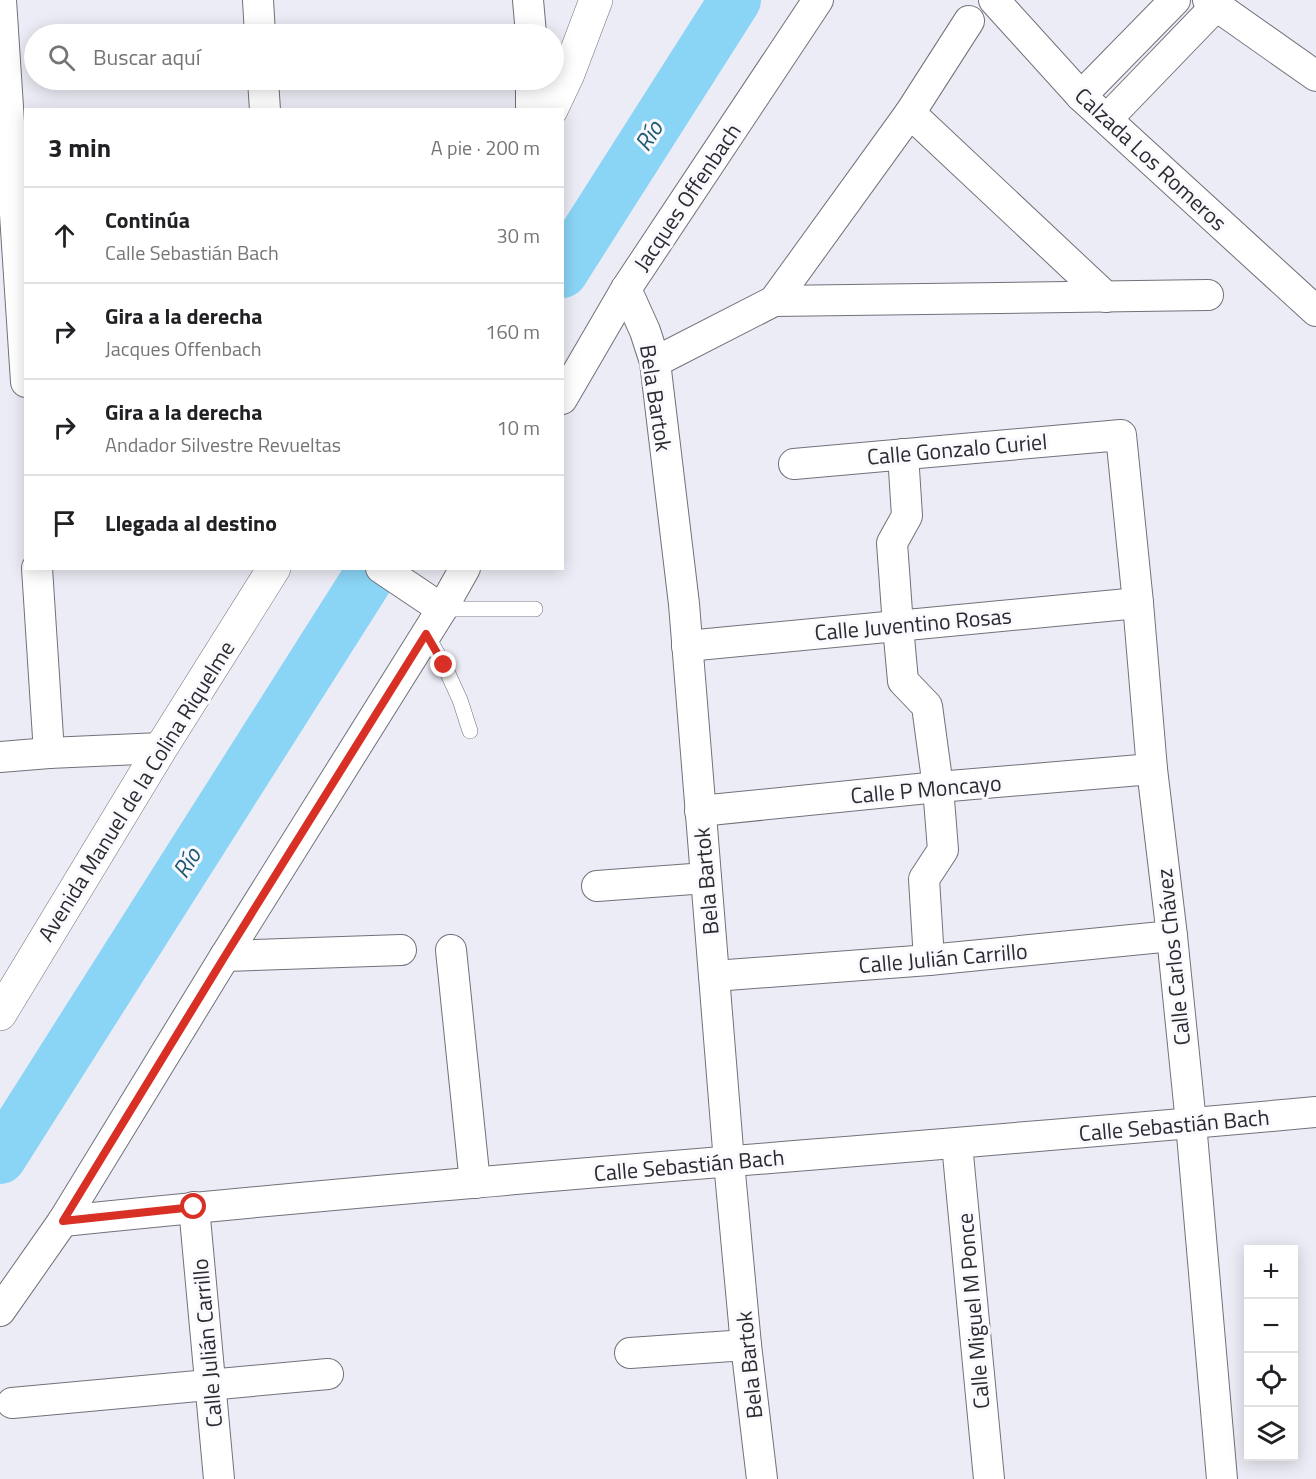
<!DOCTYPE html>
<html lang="es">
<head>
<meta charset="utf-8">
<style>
	:root { --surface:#fff; --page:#f6f6f6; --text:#202124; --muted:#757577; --line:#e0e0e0 }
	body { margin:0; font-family:"Titillium Web",sans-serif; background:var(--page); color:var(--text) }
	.controls { position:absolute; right:18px; bottom:18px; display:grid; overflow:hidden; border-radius:0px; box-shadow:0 3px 15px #0003 }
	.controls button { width:54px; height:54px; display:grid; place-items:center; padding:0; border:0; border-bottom:2px solid var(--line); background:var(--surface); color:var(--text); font:30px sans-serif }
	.stop { position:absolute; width:18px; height:18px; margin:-14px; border:4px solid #d93025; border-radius:50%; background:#fff }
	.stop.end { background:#d93025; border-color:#fff; box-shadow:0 2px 6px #0008 }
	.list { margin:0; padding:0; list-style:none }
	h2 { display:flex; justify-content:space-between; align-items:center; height:78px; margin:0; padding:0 24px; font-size:26px }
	h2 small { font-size:20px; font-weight:400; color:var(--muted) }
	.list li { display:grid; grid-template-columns:39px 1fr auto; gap:18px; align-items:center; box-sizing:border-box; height:96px; padding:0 24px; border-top:2px solid var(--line) }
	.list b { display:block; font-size:22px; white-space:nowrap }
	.list p { margin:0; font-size:20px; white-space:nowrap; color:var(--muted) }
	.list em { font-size:20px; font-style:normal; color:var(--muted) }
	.icon { flex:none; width:33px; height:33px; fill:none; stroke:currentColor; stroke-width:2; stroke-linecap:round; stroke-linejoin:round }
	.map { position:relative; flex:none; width:1316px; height:1479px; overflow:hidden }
	.search { position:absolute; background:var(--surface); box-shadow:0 3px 15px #0003; left:24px; top:24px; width:540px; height:66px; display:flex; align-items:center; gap:15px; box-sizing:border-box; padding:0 21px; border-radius:33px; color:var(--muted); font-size:22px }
	.panel { position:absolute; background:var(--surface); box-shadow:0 3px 15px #0003; left:24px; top:108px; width:540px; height:462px; border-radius:0px }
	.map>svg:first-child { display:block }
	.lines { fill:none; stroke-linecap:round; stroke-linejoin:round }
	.river { stroke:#8ad5f6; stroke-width:52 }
	.lane-casing { stroke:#71717a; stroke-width:16 }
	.street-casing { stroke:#71717a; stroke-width:32 }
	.secondary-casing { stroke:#71717a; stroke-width:34 }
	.lane { stroke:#fff; stroke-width:15 }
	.street { stroke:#fff; stroke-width:30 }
	.secondary { stroke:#fff; stroke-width:33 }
	.route { stroke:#d93025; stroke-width:8 }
	.labels { text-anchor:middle; stroke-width:6; stroke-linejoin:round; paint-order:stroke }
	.street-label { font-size:22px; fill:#2c2c30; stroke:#fafafe }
	.water-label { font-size:24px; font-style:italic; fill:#215b73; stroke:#fafafe }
</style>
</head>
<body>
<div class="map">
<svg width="1316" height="1479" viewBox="0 0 1316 1479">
	<rect width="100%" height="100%" fill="#ececf6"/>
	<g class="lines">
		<g class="river">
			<path d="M562,272L735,0"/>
			<path d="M0,1158L374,568"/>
		</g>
		<g class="lane-casing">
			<g id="lane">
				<path d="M442,609H535"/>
				<path d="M426,634L444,665L460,700L470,731"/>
			</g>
		</g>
		<g class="street-casing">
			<g id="street">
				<path d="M1,0L26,382"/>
				<path d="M258,0L260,34"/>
				<path d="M528,0L531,34"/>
				<path d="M994,0L1081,96L1316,311"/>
				<path d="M1208,0L1316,76"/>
				<path d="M263,80L265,110"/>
				<path d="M531,80V110"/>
				<path d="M1081,96L1175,0"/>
				<path d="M910,113L1106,297"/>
				<path d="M1107,119L1216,6"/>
				<path d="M626,289L645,331L655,362L684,604L729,1162L746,1345L762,1479"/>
				<path d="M774,301L1208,295"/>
				<path d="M655,362L774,301L910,113L969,21"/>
				<path d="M562,399L626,289L818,0"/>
				<path d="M903,454L907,516L892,543L898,626L903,681L927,706L938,787L943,850L924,879L929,960"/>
				<path d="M794,464L1121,435L1138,603L1152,769L1172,936L1191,1123L1222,1479"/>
				<path d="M37,568L49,753"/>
				<path d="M381,568L442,609"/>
				<path d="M687,646L1138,603"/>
				<path d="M0,757L49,753L161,748"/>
				<path d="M700,811L938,787L1152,769"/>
				<path d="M597,886L706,878"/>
				<path d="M451,950L475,1183"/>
				<path d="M225,956L401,950"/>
				<path d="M714,976L929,960L1172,936"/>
				<path d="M957,1144L989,1479"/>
				<path d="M194,1207L219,1479"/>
				<path d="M63,1221C480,1178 899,1150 1316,1112"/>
				<path d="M0,1311L63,1221L225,956L442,609L465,568"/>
				<path d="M630,1353L746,1345"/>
				<path d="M12,1403L328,1374"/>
			</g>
		</g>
		<g class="secondary-casing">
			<g id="secondary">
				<path d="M551,110L568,74L596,0"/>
				<path d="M0,1014L161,748L274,568"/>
			</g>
		</g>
		<use href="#lane" class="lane"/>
		<use href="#street" class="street"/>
		<use href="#secondary" class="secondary"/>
	</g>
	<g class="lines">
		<path class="route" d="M194,1207L63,1221L225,956L426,634L444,665"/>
	</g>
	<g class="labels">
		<g class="street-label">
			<text transform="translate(1151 159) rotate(43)" y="8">Calzada Los Romeros</text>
			<text transform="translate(687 197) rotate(-56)" y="8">Jacques Offenbach</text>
			<text transform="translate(656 398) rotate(81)" y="8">Bela Bartok</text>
			<text transform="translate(957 449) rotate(-5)" y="8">Calle Gonzalo Curiel</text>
			<text transform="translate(913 624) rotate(-5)" y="8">Calle Juventino Rosas</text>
			<text transform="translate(926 789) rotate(-5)" y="8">Calle P Moncayo</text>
			<text transform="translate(136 791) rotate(-58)" y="8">Avenida Manuel de la Colina Riquelme</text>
			<text transform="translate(706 881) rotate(-95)" y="8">Bela Bartok</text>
			<text transform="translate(1173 957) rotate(-96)" y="8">Calle Carlos Chávez</text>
			<text transform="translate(943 958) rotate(-5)" y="8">Calle Julián Carrillo</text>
			<text transform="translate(1174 1125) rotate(-5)" y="8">Calle Sebastián Bach</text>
			<text transform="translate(689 1165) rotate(-5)" y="8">Calle Sebastián Bach</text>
			<text transform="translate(973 1311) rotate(-95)" y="8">Calle Miguel M Ponce</text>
			<text transform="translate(207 1343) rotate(-95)" y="8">Calle Julián Carrillo</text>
			<text transform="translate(749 1365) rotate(-96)" y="8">Bela Bartok</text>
		</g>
		<g class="water-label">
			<text transform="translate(649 136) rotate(-58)" y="8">Río</text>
			<text transform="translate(187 863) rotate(-58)" y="8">Río</text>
		</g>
	</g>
</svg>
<div class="controls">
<button>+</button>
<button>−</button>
<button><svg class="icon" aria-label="locate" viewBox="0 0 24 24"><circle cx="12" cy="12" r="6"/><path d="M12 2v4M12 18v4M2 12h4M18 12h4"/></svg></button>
<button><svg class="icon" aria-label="layers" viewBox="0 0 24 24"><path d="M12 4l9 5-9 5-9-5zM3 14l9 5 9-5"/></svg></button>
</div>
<div class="stop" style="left:194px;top:1207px"></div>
<div class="stop end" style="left:444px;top:665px"></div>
<div class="search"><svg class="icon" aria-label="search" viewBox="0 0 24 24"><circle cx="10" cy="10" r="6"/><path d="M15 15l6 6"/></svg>Buscar aquí</div>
<section class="panel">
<h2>3 min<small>A pie · 200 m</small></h2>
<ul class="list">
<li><svg class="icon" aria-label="ahead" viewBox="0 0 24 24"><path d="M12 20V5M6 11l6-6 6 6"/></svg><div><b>Continúa</b><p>Calle Sebastián Bach</p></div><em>30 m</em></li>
<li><svg class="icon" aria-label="right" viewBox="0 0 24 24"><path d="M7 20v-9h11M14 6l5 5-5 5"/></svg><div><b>Gira a la derecha</b><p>Jacques Offenbach</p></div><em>160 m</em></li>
<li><svg class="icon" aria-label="right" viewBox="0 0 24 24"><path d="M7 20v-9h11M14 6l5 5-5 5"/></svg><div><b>Gira a la derecha</b><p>Andador Silvestre Revueltas</p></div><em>10 m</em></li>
<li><svg class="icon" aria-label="arrive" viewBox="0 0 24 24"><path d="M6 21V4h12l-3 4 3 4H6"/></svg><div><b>Llegada al destino</b></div></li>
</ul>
</section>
</div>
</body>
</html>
